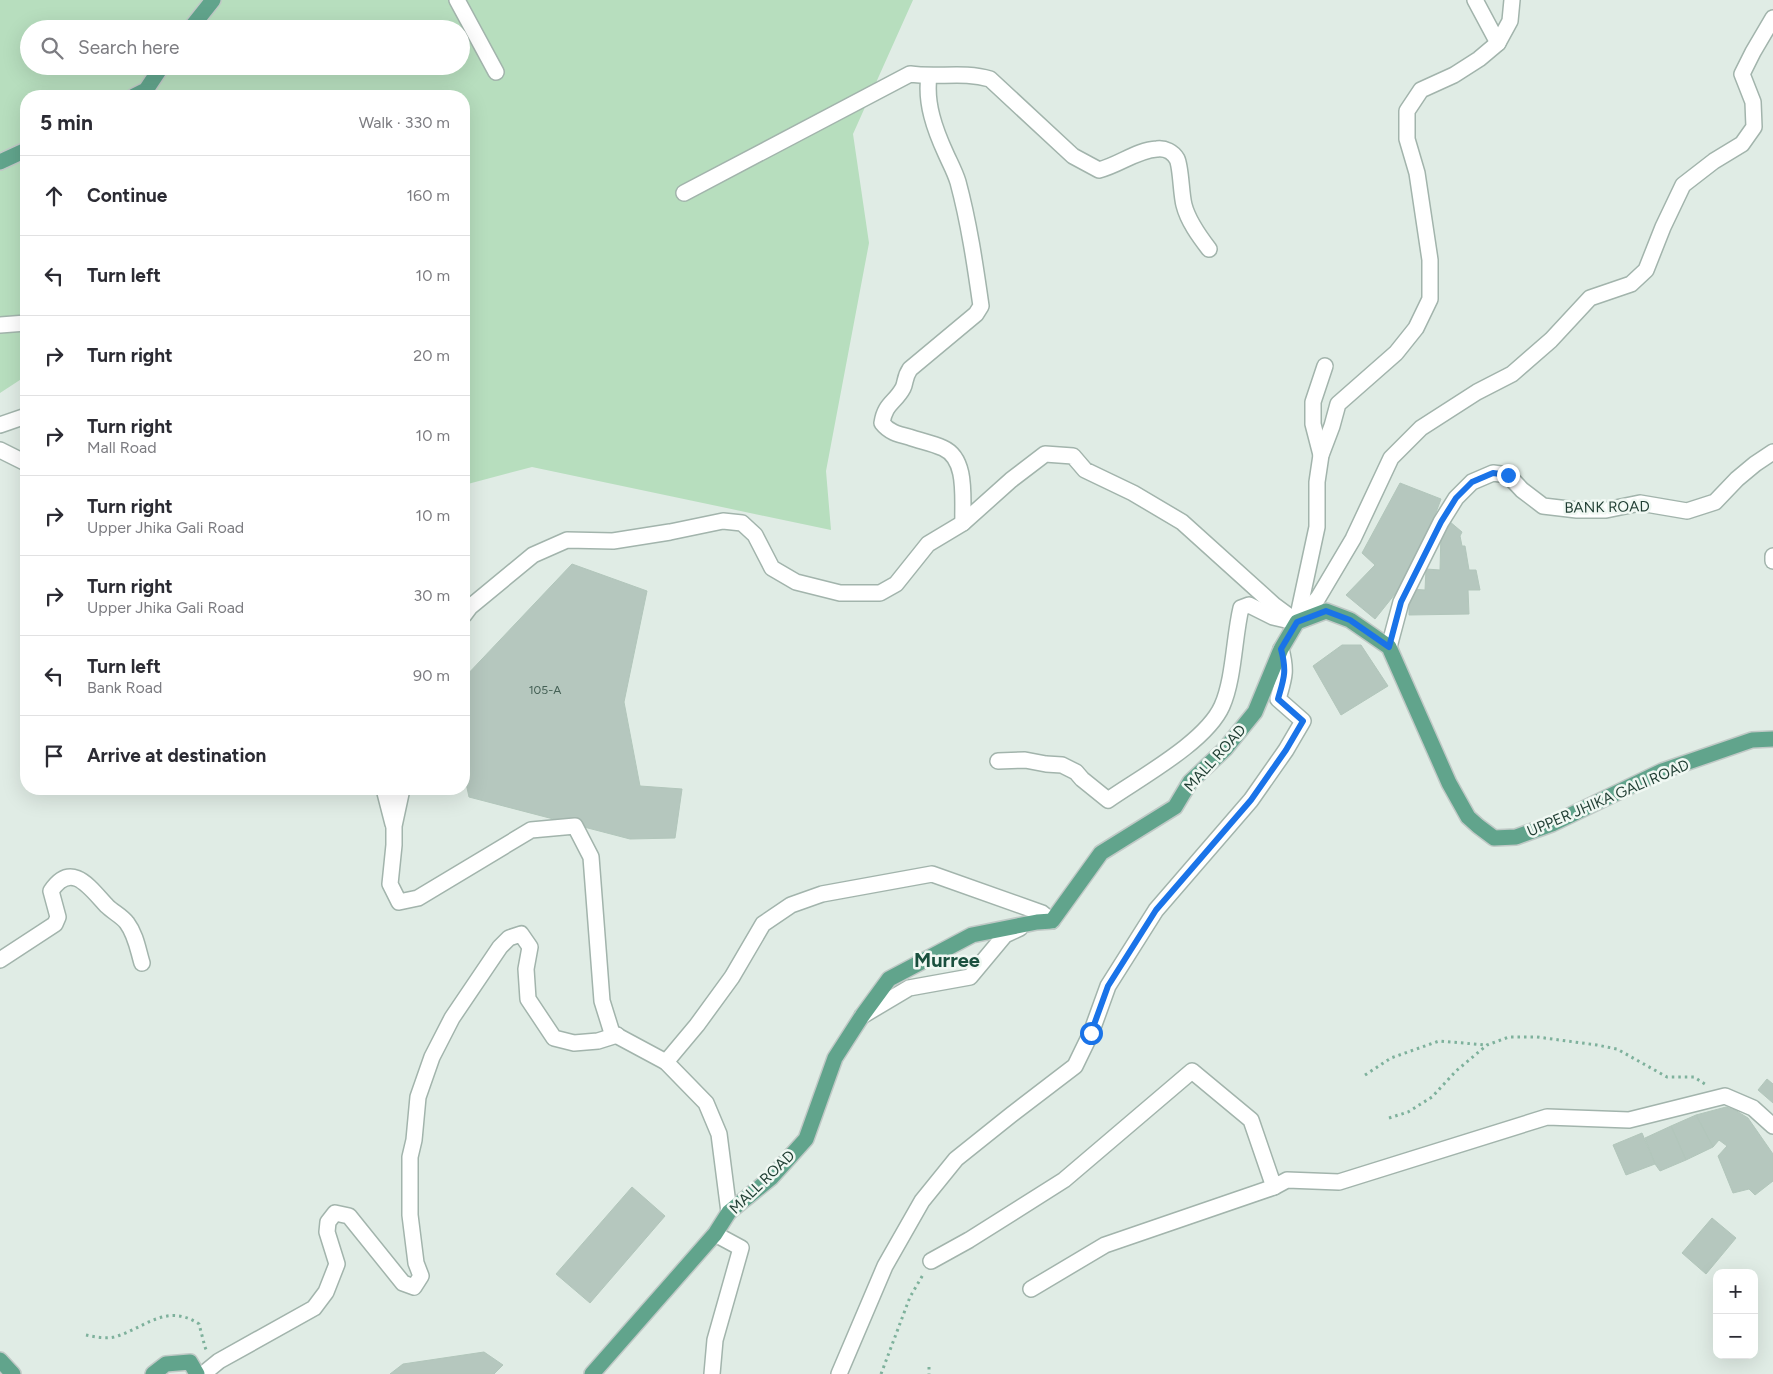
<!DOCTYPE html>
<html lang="en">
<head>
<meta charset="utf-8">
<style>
	:root { --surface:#fff; --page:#f2f2f3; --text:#2b2b33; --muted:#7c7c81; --line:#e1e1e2 }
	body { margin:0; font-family:Figtree,sans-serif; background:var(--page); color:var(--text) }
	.controls { position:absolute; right:15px; bottom:15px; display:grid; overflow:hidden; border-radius:10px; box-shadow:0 5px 20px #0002 }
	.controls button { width:45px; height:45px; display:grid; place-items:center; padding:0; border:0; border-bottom:1px solid var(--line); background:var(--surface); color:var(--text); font:25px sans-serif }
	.stop { position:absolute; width:15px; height:15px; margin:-11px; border:4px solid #1a73e8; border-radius:50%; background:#fff }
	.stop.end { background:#1a73e8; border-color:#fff; box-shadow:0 1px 5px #0008 }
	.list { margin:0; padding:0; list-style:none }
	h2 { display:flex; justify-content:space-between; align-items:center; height:65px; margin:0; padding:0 20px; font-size:21px }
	h2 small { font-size:16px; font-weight:400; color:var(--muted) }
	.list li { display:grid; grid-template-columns:32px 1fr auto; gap:15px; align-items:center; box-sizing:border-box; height:80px; padding:0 20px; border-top:1px solid var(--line) }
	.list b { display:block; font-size:19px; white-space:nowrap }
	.list p { margin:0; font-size:16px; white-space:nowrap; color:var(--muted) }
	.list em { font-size:16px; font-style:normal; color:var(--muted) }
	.icon { flex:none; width:28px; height:28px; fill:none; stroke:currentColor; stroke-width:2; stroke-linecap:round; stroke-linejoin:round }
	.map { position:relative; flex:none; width:1773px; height:1374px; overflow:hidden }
	.search { position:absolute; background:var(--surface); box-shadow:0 5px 20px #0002; left:20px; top:20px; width:450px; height:55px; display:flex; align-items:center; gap:12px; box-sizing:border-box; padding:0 18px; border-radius:28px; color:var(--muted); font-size:19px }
	.panel { position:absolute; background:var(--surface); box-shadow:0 5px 20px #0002; left:20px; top:90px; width:450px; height:705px; border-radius:20px }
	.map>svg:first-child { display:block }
	.green { fill:#b7debe; fill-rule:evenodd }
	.building { fill:#b5c7be; stroke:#b2c6bb }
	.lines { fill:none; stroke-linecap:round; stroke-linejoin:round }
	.minor-casing { stroke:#a2b4ac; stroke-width:18 }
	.major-casing { stroke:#c0c9c6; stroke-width:18 }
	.path { stroke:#7eb19c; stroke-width:3; stroke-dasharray:2.5 4; stroke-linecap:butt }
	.minor { stroke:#fff; stroke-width:15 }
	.major { stroke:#61a48c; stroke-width:15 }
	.route { stroke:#1a73e8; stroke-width:6 }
	.labels { text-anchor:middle; stroke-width:5; stroke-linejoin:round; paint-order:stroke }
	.number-label { font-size:12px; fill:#446055 }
	.street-label { font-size:15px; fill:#1f3d32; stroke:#f0f8f3 }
	.district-label { font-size:20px; font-weight:bold; fill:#1a503e; stroke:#f0f8f3 }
</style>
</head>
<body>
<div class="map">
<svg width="1773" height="1374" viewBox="0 0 1773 1374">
	<rect width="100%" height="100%" fill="#e0ece5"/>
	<path class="green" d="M0,0H913L853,134L869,243L826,471L831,530L532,467L464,485V96H26V376L0,393ZM29,29H461V66H29Z"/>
	<g class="building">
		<path d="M1400,483L1441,499L1415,569L1375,619L1346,595L1375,565L1362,553Z"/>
		<path d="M1449,521L1462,532L1460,536L1462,546H1465L1469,570H1476L1480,590H1468L1469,614L1409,615V589L1425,590L1426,569L1440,570L1441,533Z"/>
		<path d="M572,564L647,591L624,702L640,786L682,789L675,838L630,839L469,797L464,774V678Z"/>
		<path d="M1342,645H1361L1388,686L1341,715L1313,666Z"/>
		<path d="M1767,1079L1773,1084V1103L1758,1090Z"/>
		<path d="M1726,1107L1735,1110L1748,1118L1773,1154V1181L1755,1195L1749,1189L1733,1193L1718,1156L1727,1146L1719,1140L1713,1147L1696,1115Z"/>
		<path d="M1696,1115L1713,1147L1686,1160L1671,1126Z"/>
		<path d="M1671,1126L1686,1160L1660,1171L1655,1164L1645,1138Z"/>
		<path d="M1642,1133L1655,1164L1626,1175L1613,1145Z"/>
		<path d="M632,1187L665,1216L590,1303L556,1274Z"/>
		<path d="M1712,1218L1736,1238L1706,1274L1682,1253Z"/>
		<path d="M484,1352L503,1365L494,1374H390L403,1364Z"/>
	</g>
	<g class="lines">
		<g class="minor-casing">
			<g id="minor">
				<path d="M457,0L496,72"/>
				<path d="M1475,0L1498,43"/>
				<path d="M929,76C925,103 935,130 946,154C950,163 955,172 958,182C969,223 975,264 981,306L976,314L910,369C904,378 906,382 903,388C895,403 885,403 882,423C889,432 897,434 909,437C920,441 932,443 943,448C968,459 962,499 963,523"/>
				<path d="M684,193L910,74C937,78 964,71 990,79L1073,156L1099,170C1119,165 1137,150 1157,149C1165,148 1173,152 1177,159C1181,167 1181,194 1184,205C1188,221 1199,236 1209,249"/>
				<path d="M0,325L26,323"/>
				<path d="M0,425L26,416"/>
				<path d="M0,450L26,463"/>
				<path d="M1321,455L1313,424V402L1325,366"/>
				<path d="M1773,556V561"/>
				<path d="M464,615L470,607L533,555L567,540L613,541L670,532L723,521L742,523L755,535L772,568L796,582L840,593H880L896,584L928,544L963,523L1011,480L1045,454L1073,456L1085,470L1133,493L1182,522L1274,605L1297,622"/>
				<path d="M1297,620L1317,527V482L1321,455L1332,426L1338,404L1396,353L1416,328L1430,299V260L1417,173L1407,139V111L1421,90L1454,75L1479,59L1498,43L1510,21L1512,0"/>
				<path d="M1297,622L1318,598L1353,539L1391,458L1421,428L1477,392L1512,374L1551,340L1590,298L1631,284L1646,270L1663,227L1683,185L1714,161L1742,144L1754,127L1753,102L1742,74L1753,52L1773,18"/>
				<path d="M1389,647L1401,602L1441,522L1456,498L1472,482L1493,473L1508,475L1522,490L1543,506L1577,510H1606L1640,503L1687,511L1715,502L1737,479L1755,464L1773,452"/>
				<path d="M998,761L1025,760L1046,764L1062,765L1076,772L1082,779L1108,800C1141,777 1206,742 1222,706C1234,679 1234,637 1241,608L1249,605L1273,617L1290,621"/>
				<path d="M384,789L393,824"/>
				<path d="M402,789L394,826V845L390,884L399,902L418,898L531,830L575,826L591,857L602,1001L612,1033L666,1062L706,1103L719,1134L729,1212"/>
				<path d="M0,960L55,924L58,917L51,891C72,860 90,888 107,906C113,912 122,916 127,923C136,935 138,950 142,963"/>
				<path d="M862,1016L909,988L970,977L1005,935L1020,928"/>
				<path d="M666,1062L697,1025L732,977L763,924L791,905L822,894L932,874L1042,913L1052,921"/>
				<path d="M931,1261L969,1240L1064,1180L1192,1071L1251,1120L1274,1187L1287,1180L1339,1182L1547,1117L1629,1120L1725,1096L1753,1108L1773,1126"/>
				<path d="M1031,1289L1105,1245L1274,1187"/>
				<path d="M203,1374L219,1361L314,1308L326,1292L337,1264L327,1232L328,1222L335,1213L349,1216L403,1283L414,1287L421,1276L416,1263L410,1215V1157L414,1140L418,1097L432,1057L452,1018L500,947L509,938L521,934L530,947L526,969L528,999L554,1038L574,1043L598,1041L617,1035"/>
				<path d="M712,1374L715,1340L741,1248L715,1234"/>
				<path d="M839,1374L885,1266L922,1201L956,1159L1011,1115L1075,1066L1091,1033L1108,986L1156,910L1251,800L1286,750L1303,721L1278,699C1284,678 1287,672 1281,649"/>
			</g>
		</g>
		<g class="major-casing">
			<g id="major">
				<path d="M190,29L213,0"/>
				<path d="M134,96L146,90L162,66"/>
				<path d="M0,162L26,150"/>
				<path d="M0,1360L13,1374"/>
				<path d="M153,1374L166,1364L190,1362L197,1374"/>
				<path d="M592,1374L715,1234L729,1212L771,1178L806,1139L835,1058L862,1016L889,979L972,935L1037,922L1052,921L1101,853L1175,807L1190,782L1225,749L1255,712L1281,649L1297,622L1326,611L1350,620L1389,647L1449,783L1468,817L1478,826L1494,838L1516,837L1552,824L1662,771L1752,740L1773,739"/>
			</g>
		</g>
		<g class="path">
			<path d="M1365,1075L1391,1058L1439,1041L1486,1045"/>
			<path d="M1389,1118L1408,1112L1432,1097L1456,1071L1487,1045L1509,1037H1537L1597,1045L1617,1049L1667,1077H1694L1708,1086"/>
			<path d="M86,1335C95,1337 105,1339 114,1337C144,1329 166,1302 199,1324L205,1347L207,1352"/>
			<path d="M929,1367V1374"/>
			<path d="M881,1374L910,1297L924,1273"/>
		</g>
		<use href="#minor" class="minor"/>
		<use href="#major" class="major"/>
	</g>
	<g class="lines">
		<path class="route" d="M1091,1033L1108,986L1156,910L1251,800L1286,750L1303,721L1278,699C1284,678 1287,672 1281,649L1297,622L1326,611L1350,620L1389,647L1401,602L1441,522L1456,498L1472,482L1493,473L1508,475"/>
	</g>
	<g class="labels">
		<g class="number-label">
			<text x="545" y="694">105-A</text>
		</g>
		<g class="street-label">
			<text transform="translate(1607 507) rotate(-1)" y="5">BANK ROAD</text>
			<text transform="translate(1215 758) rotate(-48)" y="5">MALL ROAD</text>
			<text transform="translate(1608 798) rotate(-23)" y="5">UPPER JHIKA GALI ROAD</text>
			<text transform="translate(762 1182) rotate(-44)" y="5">MALL ROAD</text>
		</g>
		<g class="district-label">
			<text x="947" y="967">Murree</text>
		</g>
	</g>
</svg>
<div class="controls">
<button>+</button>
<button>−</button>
</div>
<div class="stop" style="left:1091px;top:1033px"></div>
<div class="stop end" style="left:1508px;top:475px"></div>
<div class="search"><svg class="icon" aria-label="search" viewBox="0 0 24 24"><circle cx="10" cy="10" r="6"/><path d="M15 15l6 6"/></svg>Search here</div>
<section class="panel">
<h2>5 min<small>Walk · 330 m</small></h2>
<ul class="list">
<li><svg class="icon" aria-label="ahead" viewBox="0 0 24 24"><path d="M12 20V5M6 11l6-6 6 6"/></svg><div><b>Continue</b></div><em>160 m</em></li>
<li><svg class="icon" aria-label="left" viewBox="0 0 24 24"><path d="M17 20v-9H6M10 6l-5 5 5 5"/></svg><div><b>Turn left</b></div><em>10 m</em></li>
<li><svg class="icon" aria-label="right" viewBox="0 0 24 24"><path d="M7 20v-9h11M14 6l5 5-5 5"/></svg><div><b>Turn right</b></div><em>20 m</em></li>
<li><svg class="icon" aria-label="right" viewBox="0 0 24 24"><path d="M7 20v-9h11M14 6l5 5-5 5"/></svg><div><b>Turn right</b><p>Mall Road</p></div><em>10 m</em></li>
<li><svg class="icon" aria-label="right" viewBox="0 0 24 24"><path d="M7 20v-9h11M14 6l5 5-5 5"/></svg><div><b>Turn right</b><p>Upper Jhika Gali Road</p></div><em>10 m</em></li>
<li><svg class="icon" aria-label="right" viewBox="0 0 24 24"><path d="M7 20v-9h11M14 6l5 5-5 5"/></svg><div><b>Turn right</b><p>Upper Jhika Gali Road</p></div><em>30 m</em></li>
<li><svg class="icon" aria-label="left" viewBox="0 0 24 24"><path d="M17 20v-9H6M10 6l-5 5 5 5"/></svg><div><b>Turn left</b><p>Bank Road</p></div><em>90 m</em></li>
<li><svg class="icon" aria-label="arrive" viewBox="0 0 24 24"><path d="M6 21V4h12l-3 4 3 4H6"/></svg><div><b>Arrive at destination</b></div></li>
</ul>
</section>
</div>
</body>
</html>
